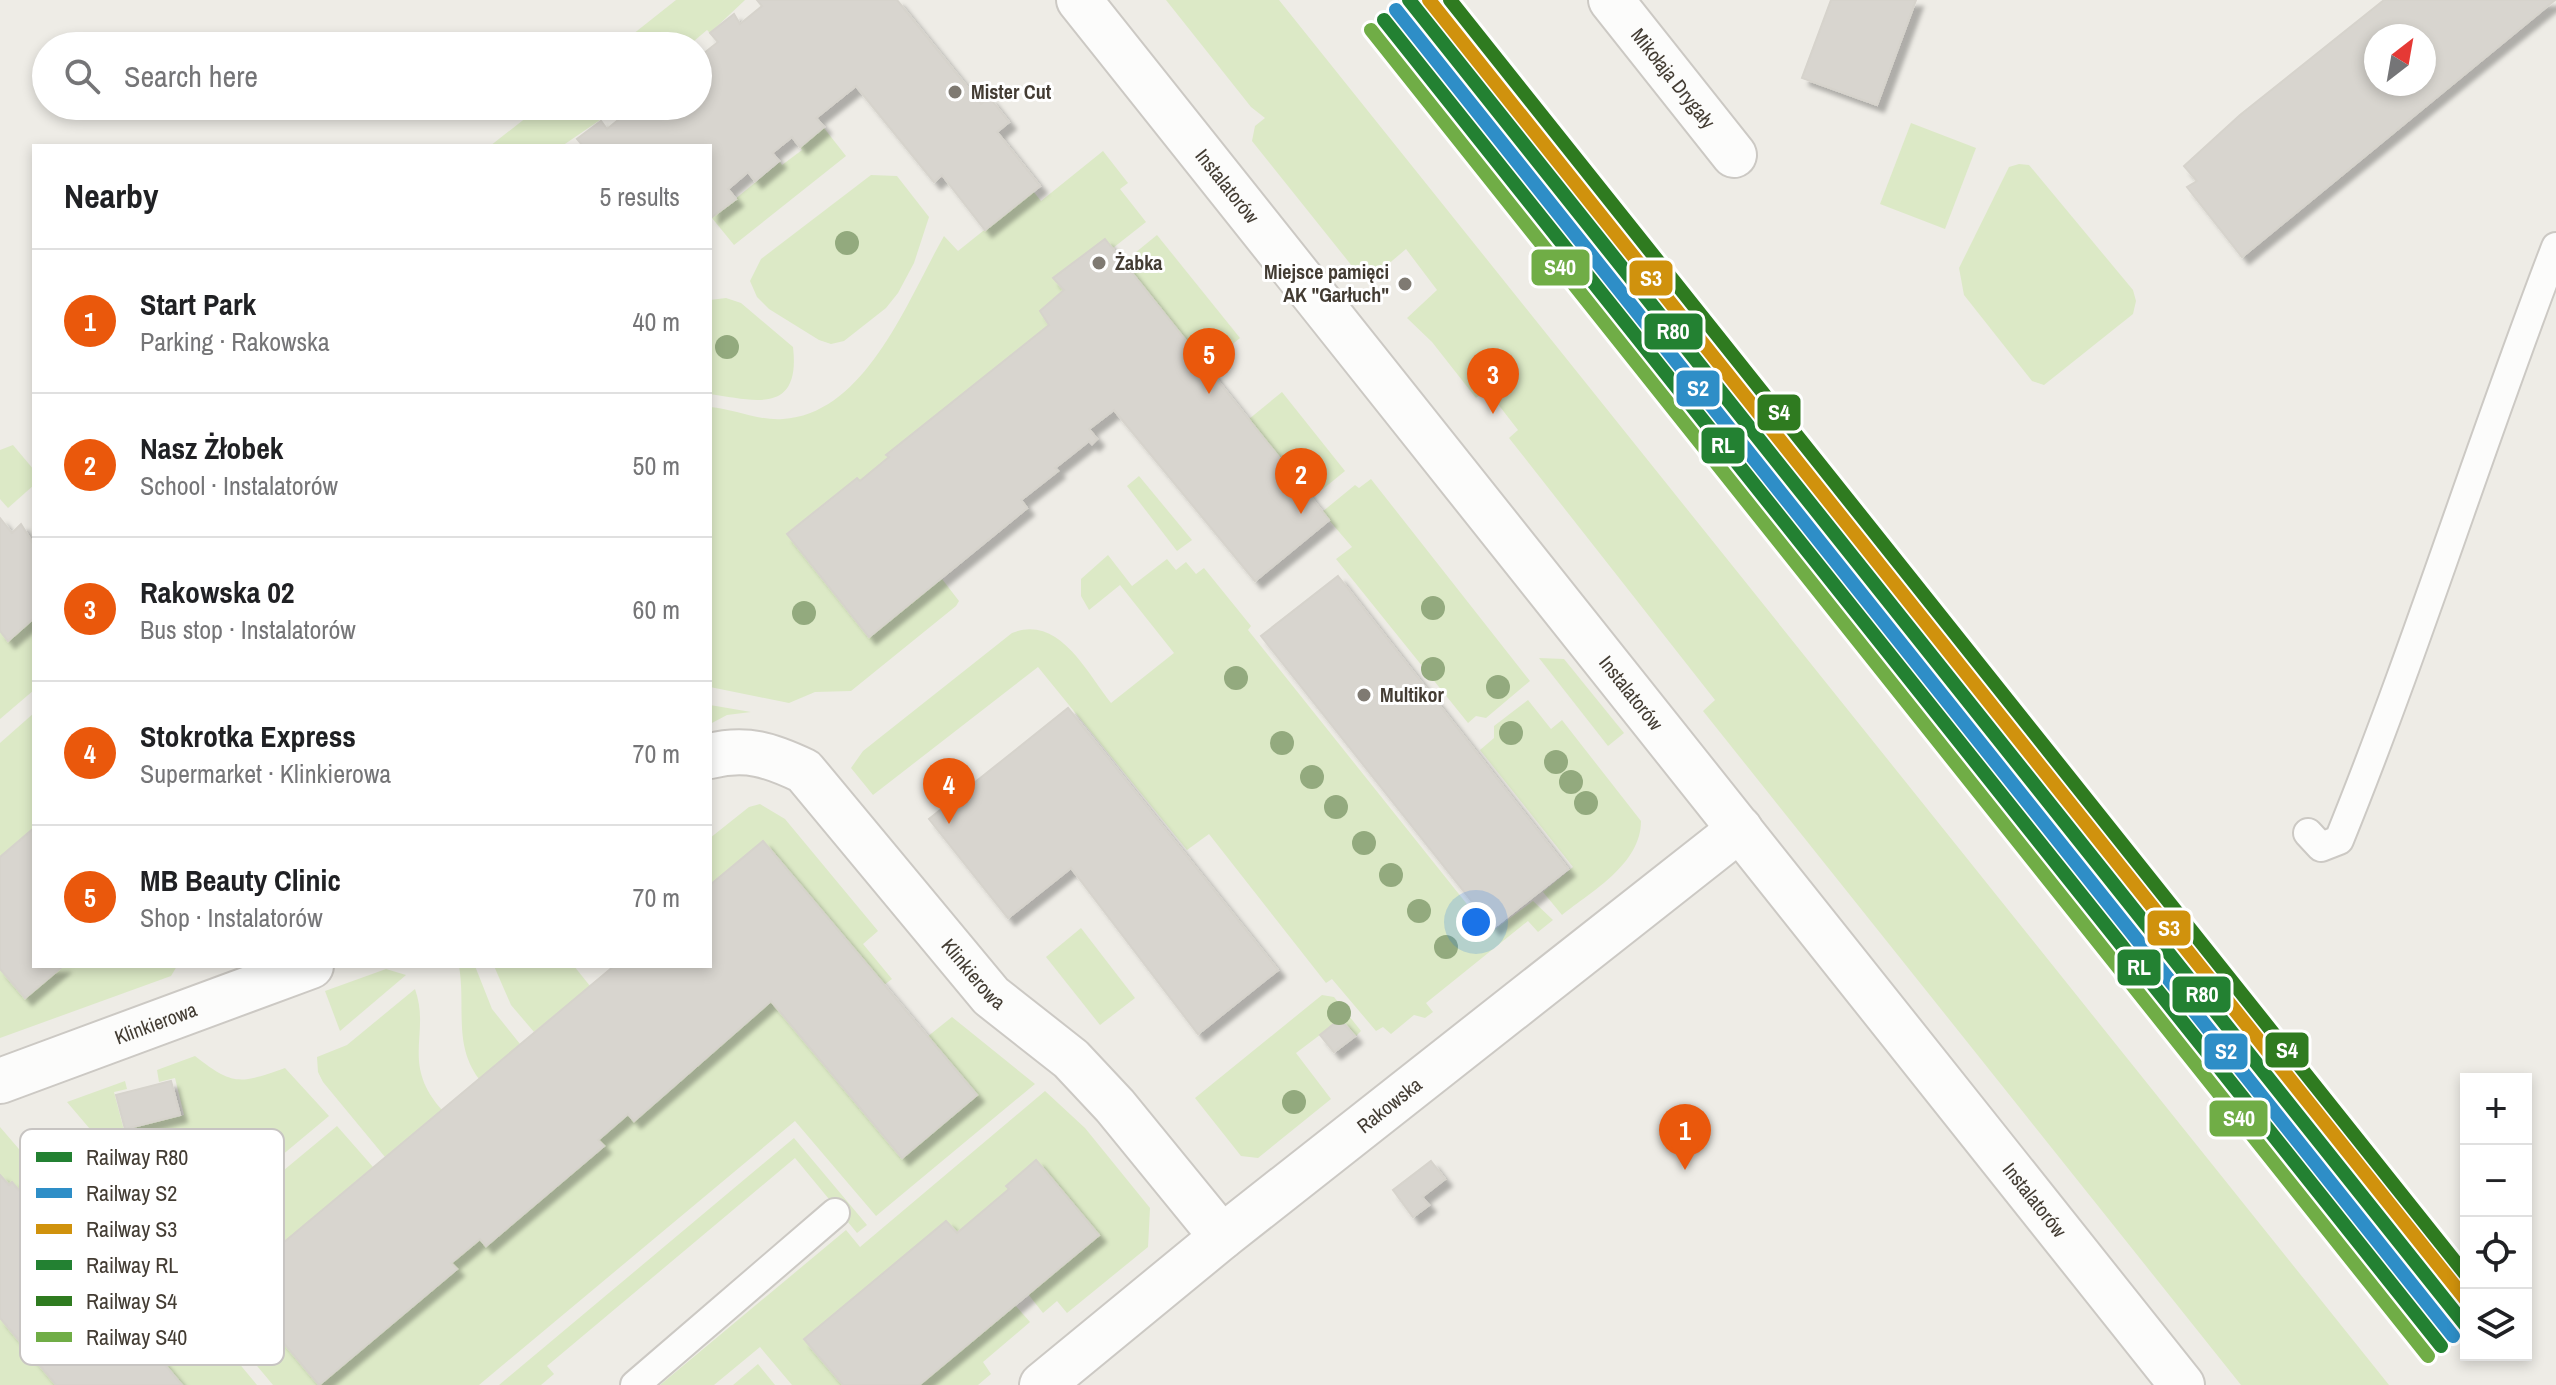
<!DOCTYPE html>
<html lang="en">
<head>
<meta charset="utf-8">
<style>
	:root { --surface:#fff; --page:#f2f2f2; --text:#202124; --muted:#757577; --line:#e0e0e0; --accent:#ea580c }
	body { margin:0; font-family:"Archivo Narrow",sans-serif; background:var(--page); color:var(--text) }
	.controls { position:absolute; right:24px; bottom:24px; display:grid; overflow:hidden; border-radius:0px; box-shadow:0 4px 12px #0003 }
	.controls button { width:72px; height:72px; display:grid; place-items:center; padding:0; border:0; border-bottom:2px solid var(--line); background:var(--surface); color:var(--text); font:40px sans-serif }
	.compass { position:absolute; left:2364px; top:24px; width:72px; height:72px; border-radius:50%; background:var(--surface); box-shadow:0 4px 12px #0003; rotate:31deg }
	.you { position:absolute; left:1476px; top:922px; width:28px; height:28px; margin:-20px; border:6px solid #fff; border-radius:50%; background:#1a73e8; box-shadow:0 0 0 12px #1a73e833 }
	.badge { display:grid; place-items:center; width:52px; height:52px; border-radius:50%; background:var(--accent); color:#fff; font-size:26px; font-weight:700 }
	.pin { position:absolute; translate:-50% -66px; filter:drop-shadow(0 2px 4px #0008) }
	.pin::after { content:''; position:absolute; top:42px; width:28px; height:24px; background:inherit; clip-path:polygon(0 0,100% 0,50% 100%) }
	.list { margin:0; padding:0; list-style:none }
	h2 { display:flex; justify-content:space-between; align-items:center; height:104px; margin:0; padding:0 32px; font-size:34px }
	h2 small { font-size:26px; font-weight:400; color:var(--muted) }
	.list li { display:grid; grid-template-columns:52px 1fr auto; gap:24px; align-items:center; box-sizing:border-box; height:144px; padding:0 32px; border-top:2px solid var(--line) }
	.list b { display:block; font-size:30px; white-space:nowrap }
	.list p { margin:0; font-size:26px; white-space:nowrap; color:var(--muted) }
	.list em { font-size:26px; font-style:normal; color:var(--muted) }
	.icon { flex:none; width:44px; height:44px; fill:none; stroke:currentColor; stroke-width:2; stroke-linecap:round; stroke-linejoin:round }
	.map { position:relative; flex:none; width:2556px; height:1385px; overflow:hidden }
	.search { position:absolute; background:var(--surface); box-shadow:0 4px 12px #0003; left:32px; top:32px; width:680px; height:88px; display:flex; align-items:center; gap:20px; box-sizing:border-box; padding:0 28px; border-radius:44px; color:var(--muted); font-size:30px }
	.panel { position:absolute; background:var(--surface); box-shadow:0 4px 12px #0003; left:32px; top:144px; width:680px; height:824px; border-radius:0px }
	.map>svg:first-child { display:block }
	.green { fill:#dce9c6 }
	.building { fill:#d8d5cf; stroke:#d6d3cc; stroke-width:2; fill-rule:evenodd; filter:url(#shadow) }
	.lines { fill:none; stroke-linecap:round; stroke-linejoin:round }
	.service-casing { stroke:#ccc9c4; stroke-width:32 }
	.minor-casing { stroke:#ccc9c4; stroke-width:48 }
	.service { stroke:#fcfcfb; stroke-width:28 }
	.minor { stroke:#fcfcfb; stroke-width:44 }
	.rail-1-casing { stroke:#fff; stroke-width:20 }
	.rail-2-casing { stroke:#fff; stroke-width:20 }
	.rail-3-casing { stroke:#fff; stroke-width:20 }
	.rail-4-casing { stroke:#fff; stroke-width:20 }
	.rail-5-casing { stroke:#fff; stroke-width:20 }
	.rail-6-casing { stroke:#fff; stroke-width:20 }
	.rail-1 { stroke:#238132; stroke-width:14 }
	.rail-2 { stroke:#2e8ec7; stroke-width:14 }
	.rail-3 { stroke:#d0920d; stroke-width:14 }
	.rail-4 { stroke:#238132; stroke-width:14 }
	.rail-5 { stroke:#2f7b20; stroke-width:14 }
	.rail-6 { stroke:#70ad46; stroke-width:14 }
	.tree { fill:#93aa7e }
	.poi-dot { fill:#7f7a72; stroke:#fff; stroke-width:3 }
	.labels { text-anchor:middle; stroke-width:6; stroke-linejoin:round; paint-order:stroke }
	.street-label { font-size:20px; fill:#433c33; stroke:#fff }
	.poi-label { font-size:20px; font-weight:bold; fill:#433c33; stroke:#fff; text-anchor:start }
	.key { fill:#fff; stroke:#c7c4c2; stroke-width:2 }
	.key-label { font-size:22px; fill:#433c33 }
	.line-badge { stroke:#fff; stroke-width:3 }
	.badge-label { font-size:22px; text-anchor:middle; font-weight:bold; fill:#fff }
</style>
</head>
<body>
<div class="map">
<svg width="2556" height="1385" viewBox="0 0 2556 1385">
	<defs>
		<filter id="shadow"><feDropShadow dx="7" dy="7" stdDeviation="2" flood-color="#0004"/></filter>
	</defs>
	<rect width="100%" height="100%" fill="#eeece6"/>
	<g class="green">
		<path d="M676,0H745L710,33L707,30L688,46H618Z"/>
		<path d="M1166,0H1279L2389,1385H2241L1703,711L1715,700L1509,438L1518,430L1487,390L1476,398L1432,342L1407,318L1437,290L1406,249L1372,278L1360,276L1252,141L1255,126L1265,118L1251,107Z"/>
		<path d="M541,106H612L598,117L600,120L562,146H490Z"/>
		<path d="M1911,123L1976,148L1945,229L1880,204Z"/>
		<path d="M824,128L846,156L734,245L712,218L780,162L782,165L802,150L800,147Z"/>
		<path d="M1103,151L1128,183L1120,189L1146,222L1113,248L1105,240L1064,290L1040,311L1049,325L887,454L889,457L860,481L857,479L787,533L869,636L942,579L959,601L956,606L851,691L815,692L789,703L710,687V407C734,409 759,421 783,419C866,414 908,299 944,236L958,251L1033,191L1041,201Z"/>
		<path d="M2019,164L2029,165L2133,290L2136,301L2133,314L2044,385L2032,381L1964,295L1959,268L2009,167Z"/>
		<path d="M871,175L897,176L929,217L914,263L898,293L886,308L844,341L831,344L819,340L769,309L757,297L750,281L761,259Z"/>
		<path d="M1157,235L1240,338L1206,366L1124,262Z"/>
		<path d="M726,298L741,303L793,347C801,416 753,400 710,394V300Z"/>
		<path d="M1282,392L1345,471L1312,498L1249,419Z"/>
		<path d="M13,445L34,470V485L8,508L0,499V450Z"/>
		<path d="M1139,476L1192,540L1177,551L1127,486Z"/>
		<path d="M1371,479L1530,681L1486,718L1476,716L1468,723L1336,559L1352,547L1322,512L1355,485L1359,488Z"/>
		<path d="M1108,555L1132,586L1167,559L1176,570L1186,562L1196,574L1204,568L1251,626L1248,630L1490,933L1533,901L1553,920L1538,932L1528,921L1426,1003L1433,1012L1425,1018L1414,1015L1391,1034L1383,1027L1376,1031L1332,979L1326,983L1209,834L1187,850L1038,667L873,795L851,768L863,751L1012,633C1059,614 1087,673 1111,703L1174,653L1120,585L1089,610L1081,596V579Z"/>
		<path d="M34,618V690L0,719V631Z"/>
		<path d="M1539,658L1564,659L1624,733L1608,746Z"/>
		<path d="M1528,700L1551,729L1562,720L1641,821C1641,864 1592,891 1562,915L1543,892L1573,867L1480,750L1494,738V726Z"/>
		<path d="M710,705L751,712L727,715L710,724Z"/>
		<path d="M34,713V828L0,857V743Z"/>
		<path d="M760,804L785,819L878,931L863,944L892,979L884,985L710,885V838L749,807Z"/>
		<path d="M1081,928L1135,998L1100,1025L1046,957Z"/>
		<path d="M63,966H177L171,976L0,1038V969L25,998Z"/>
		<path d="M459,966H475L492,1009L520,1044L479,1079C453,1044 466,1008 459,966Z"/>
		<path d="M494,966H574L590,986L534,1032L511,1005Z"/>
		<path d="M386,969L406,975L340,1031L325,991Z"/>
		<path d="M415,989C431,1034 400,1063 442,1110L385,1157L323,1082L318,1072L317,1057L347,1045Z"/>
		<path d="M1322,995L1334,997L1361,1031L1356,1036L1341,1019L1296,1053L1331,1099L1258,1158L1241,1156L1195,1098Z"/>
		<path d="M771,1001L902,1158L977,1096L927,1037L952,1017L1035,1084L876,1216L795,1121L479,1385H273L228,1331L200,1240L337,1126L373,1167L234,1284L319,1384L457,1270L451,1263L480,1239L486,1245L604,1147L598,1140L628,1114L634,1120Z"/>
		<path d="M195,1056C233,1086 240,1084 285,1068L329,1116L185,1236L217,1337L257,1385H182L121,1312L132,1302L127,1287L180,1272L163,1215L67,1102L125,1081L127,1089L114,1092L124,1130L184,1115L175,1078L159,1082L157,1070Z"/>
		<path d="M1045,1091L1085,1128L1150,1208L1148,1247L1067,1313L1057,1301L1043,1313L1028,1294L1099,1235L1036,1161L1007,1185L1009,1189L957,1233L945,1221L805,1339L843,1385H792L760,1347L714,1385H660L846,1230L860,1247Z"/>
		<path d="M0,1127L79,1219L68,1229L91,1255L101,1246L113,1287L105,1293L13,1183L9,1185L0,1175Z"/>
		<path d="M794,1138L867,1225L857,1233L795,1158L547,1366L554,1374L541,1385H499Z"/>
		<path d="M1015,1305L1030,1322L983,1362L991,1374L978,1385H919Z"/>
		<path d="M0,1318L56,1385H0Z"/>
		<path d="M758,1364L775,1385H733Z"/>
	</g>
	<g class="building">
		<path d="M757,0H897L981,104L989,97L1009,122L997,132L1040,186L985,230L942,175L934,182L856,86L816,118L824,127L800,147L792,137L772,153L779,161L755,181L748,172L728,189L736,199L712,217L710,146H583L577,139L601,121L607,129L628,112L623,106H698V58L718,42L710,33L734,14L740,24L762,6Z"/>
		<path d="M1831,0H1916L1877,105L1802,78Z"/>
		<path d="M2384,0H2555L2242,257L2187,187L2197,181L2184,166L2240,115ZM2376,36H2424V84H2376Z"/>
		<path d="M1105,239L1329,520L1255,581L1114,410L1089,429L1097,439L1092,444L1089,441L1055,468L1058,471L1021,500L1027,508L869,637L787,534L857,478L860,481L889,457L886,455L1049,325L1040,311L1064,290L1053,278Z"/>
		<path d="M0,518L12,533L21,524L34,545V618L8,641L0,631Z"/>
		<path d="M1338,576L1568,869L1493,928L1261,636Z"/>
		<path d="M1068,708L1278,970L1198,1034L1071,868L1008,918L929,819Z"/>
		<path d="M34,828V966H63L25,998L0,969V857Z"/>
		<path d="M763,841L977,1095L902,1158L771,1001L634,1121L628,1114L598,1140L604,1146L486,1246L480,1239L451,1263L457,1269L319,1385L234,1284L614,966H710V885Z"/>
		<path d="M1340,1019L1355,1036L1334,1052L1320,1035Z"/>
		<path d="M171,1081L180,1115L125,1129L116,1095Z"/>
		<path d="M1036,1160L1099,1235L919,1385H843L804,1339L946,1221L957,1233L1009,1189L1006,1186Z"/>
		<path d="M1431,1161L1445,1179L1422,1197L1429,1205L1413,1217L1393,1190Z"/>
		<path d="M0,1175L9,1185L12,1182L182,1385H56L0,1318Z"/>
	</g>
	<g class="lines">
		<g class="service-casing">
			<g id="service">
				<path d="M2308,833L2321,847L2339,840C2418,645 2480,444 2556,247"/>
				<path d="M635,1385L835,1213"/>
			</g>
		</g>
		<g class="minor-casing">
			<g id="minor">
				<path id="s1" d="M1079,0L2182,1385"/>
				<path id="s2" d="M1611,0L1734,155"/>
				<path id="s3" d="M710,756C747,747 770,755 804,771L991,996L1071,1059L1115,1106L1222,1237"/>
				<path id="s4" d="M0,1081L311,966"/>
				<path id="s5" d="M1042,1385L1222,1237L1740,829"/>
			</g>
		</g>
		<use href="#service" class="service"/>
		<use href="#minor" class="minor"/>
		<g class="rail-1-casing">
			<path id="rail-1" d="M1409,0L2466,1326"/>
		</g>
		<g class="rail-2-casing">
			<path id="rail-2" d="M1396,10L2453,1336"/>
		</g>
		<g class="rail-3-casing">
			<path id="rail-3" d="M1429,0L2466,1300"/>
		</g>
		<g class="rail-4-casing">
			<path id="rail-4" d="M1384,20L2441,1346"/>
		</g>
		<g class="rail-5-casing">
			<path id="rail-5" d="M1450,0L2466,1275"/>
		</g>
		<g class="rail-6-casing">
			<path id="rail-6" d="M1371,30L2428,1356"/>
		</g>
		<use href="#rail-1" class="rail-1"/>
		<use href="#rail-2" class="rail-2"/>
		<use href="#rail-3" class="rail-3"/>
		<use href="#rail-4" class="rail-4"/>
		<use href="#rail-5" class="rail-5"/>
		<use href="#rail-6" class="rail-6"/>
	</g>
	<g class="tree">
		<circle cx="847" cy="243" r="12"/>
		<circle cx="727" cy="347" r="12"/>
		<circle cx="1433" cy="608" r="12"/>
		<circle cx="804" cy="613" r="12"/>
		<circle cx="1433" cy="669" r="12"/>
		<circle cx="1236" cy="678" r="12"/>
		<circle cx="1498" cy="687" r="12"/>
		<circle cx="1511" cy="733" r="12"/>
		<circle cx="1282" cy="743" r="12"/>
		<circle cx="1556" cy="762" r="12"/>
		<circle cx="1312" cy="777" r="12"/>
		<circle cx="1571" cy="782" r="12"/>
		<circle cx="1586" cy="803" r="12"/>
		<circle cx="1336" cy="807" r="12"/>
		<circle cx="1364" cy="843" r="12"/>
		<circle cx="1391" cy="875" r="12"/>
		<circle cx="1419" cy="911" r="12"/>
		<circle cx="1446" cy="947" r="12"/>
		<circle cx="1339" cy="1013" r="12"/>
		<circle cx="1294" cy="1102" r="12"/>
	</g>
	<g class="poi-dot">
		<circle cx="955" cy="92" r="8"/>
		<circle cx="1099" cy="263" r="8"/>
		<circle cx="1405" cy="284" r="8"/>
		<circle cx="1364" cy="695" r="8"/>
	</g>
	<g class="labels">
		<g class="street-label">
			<text dy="7" stroke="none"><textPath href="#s2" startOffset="100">Mikołaja Drygały</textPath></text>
			<text dy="7" stroke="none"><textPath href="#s1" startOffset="238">Instalatorów</textPath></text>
			<text dy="7" stroke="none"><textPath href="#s1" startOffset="886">Instalatorów</textPath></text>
			<text dy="7" stroke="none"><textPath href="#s3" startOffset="362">Klinkierowa</textPath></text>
			<text dy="7" stroke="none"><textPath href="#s4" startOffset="166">Klinkierowa</textPath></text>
			<text dy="7" stroke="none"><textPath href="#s5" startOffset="446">Rakowska</textPath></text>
			<text dy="7" stroke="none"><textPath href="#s1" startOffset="1534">Instalatorów</textPath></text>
		</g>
		<g class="poi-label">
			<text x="971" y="99">Mister Cut</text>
			<text x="1115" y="270">Żabka</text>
			<text x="1389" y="279" text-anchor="end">Miejsce pamięci<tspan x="1389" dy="23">AK "Garłuch"</tspan></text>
			<text x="1380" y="702">Multikor</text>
		</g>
	</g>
	<rect x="20" y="1129" width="264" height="236" rx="12" class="key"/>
	<rect x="36" y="1152" width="36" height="10" fill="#238132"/>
	<rect x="36" y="1188" width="36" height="10" fill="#2e8ec7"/>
	<rect x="36" y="1224" width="36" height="10" fill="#d0920d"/>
	<rect x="36" y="1260" width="36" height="10" fill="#238132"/>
	<rect x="36" y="1296" width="36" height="10" fill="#2f7b20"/>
	<rect x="36" y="1332" width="36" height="10" fill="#70ad46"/>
	<g class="key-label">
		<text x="86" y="1165">Railway R80</text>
		<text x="86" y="1201">Railway S2</text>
		<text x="86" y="1237">Railway S3</text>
		<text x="86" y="1273">Railway RL</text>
		<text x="86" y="1309">Railway S4</text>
		<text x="86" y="1345">Railway S40</text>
	</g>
	<g class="line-badge">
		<rect x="1530" y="248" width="61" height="39" rx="8" fill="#70ad46"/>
		<rect x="1628" y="259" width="46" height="38" rx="8" fill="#d0920d"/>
		<rect x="1643" y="312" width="61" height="39" rx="8" fill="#238132"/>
		<rect x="1675" y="369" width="46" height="39" rx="8" fill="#2e8ec7"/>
		<rect x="1756" y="393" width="46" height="39" rx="8" fill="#2f7b20"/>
		<rect x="1700" y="426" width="46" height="39" rx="8" fill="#238132"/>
		<rect x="2146" y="909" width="46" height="38" rx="8" fill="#d0920d"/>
		<rect x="2116" y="948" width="46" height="39" rx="8" fill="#238132"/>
		<rect x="2171" y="975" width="61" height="39" rx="8" fill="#238132"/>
		<rect x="2264" y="1031" width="46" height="38" rx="8" fill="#2f7b20"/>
		<rect x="2203" y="1032" width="46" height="39" rx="8" fill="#2e8ec7"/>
		<rect x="2208" y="1099" width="61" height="39" rx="8" fill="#70ad46"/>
	</g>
	<g class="badge-label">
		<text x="1560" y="275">S40</text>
		<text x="1651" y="286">S3</text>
		<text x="1673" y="339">R80</text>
		<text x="1698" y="396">S2</text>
		<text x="1779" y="420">S4</text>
		<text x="1723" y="453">RL</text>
		<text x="2169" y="936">S3</text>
		<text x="2139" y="975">RL</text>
		<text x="2202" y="1002">R80</text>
		<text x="2287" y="1058">S4</text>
		<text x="2226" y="1059">S2</text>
		<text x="2239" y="1126">S40</text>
	</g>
</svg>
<div class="controls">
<button>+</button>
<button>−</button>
<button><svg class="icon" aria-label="locate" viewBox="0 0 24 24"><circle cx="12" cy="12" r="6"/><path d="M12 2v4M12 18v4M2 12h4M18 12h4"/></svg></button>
<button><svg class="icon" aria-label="layers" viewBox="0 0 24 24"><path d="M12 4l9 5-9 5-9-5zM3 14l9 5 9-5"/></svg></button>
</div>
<svg class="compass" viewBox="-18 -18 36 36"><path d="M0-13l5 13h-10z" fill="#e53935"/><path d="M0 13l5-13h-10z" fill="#757577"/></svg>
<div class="you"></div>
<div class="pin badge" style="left:1685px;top:1170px">1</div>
<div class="pin badge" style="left:1301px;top:514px">2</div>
<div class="pin badge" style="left:1493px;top:414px">3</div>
<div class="pin badge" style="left:949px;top:824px">4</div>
<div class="pin badge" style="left:1209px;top:394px">5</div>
<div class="search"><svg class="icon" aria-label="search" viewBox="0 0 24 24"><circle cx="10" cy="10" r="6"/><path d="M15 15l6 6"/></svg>Search here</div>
<section class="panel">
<h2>Nearby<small>5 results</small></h2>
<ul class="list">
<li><span class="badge">1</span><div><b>Start Park</b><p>Parking · Rakowska</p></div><em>40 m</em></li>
<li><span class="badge">2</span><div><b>Nasz Żłobek</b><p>School · Instalatorów</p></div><em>50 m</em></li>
<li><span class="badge">3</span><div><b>Rakowska 02</b><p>Bus stop · Instalatorów</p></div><em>60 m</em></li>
<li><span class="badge">4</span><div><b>Stokrotka Express</b><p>Supermarket · Klinkierowa</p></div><em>70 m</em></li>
<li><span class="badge">5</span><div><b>MB Beauty Clinic</b><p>Shop · Instalatorów</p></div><em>70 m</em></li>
</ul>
</section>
</div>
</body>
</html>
